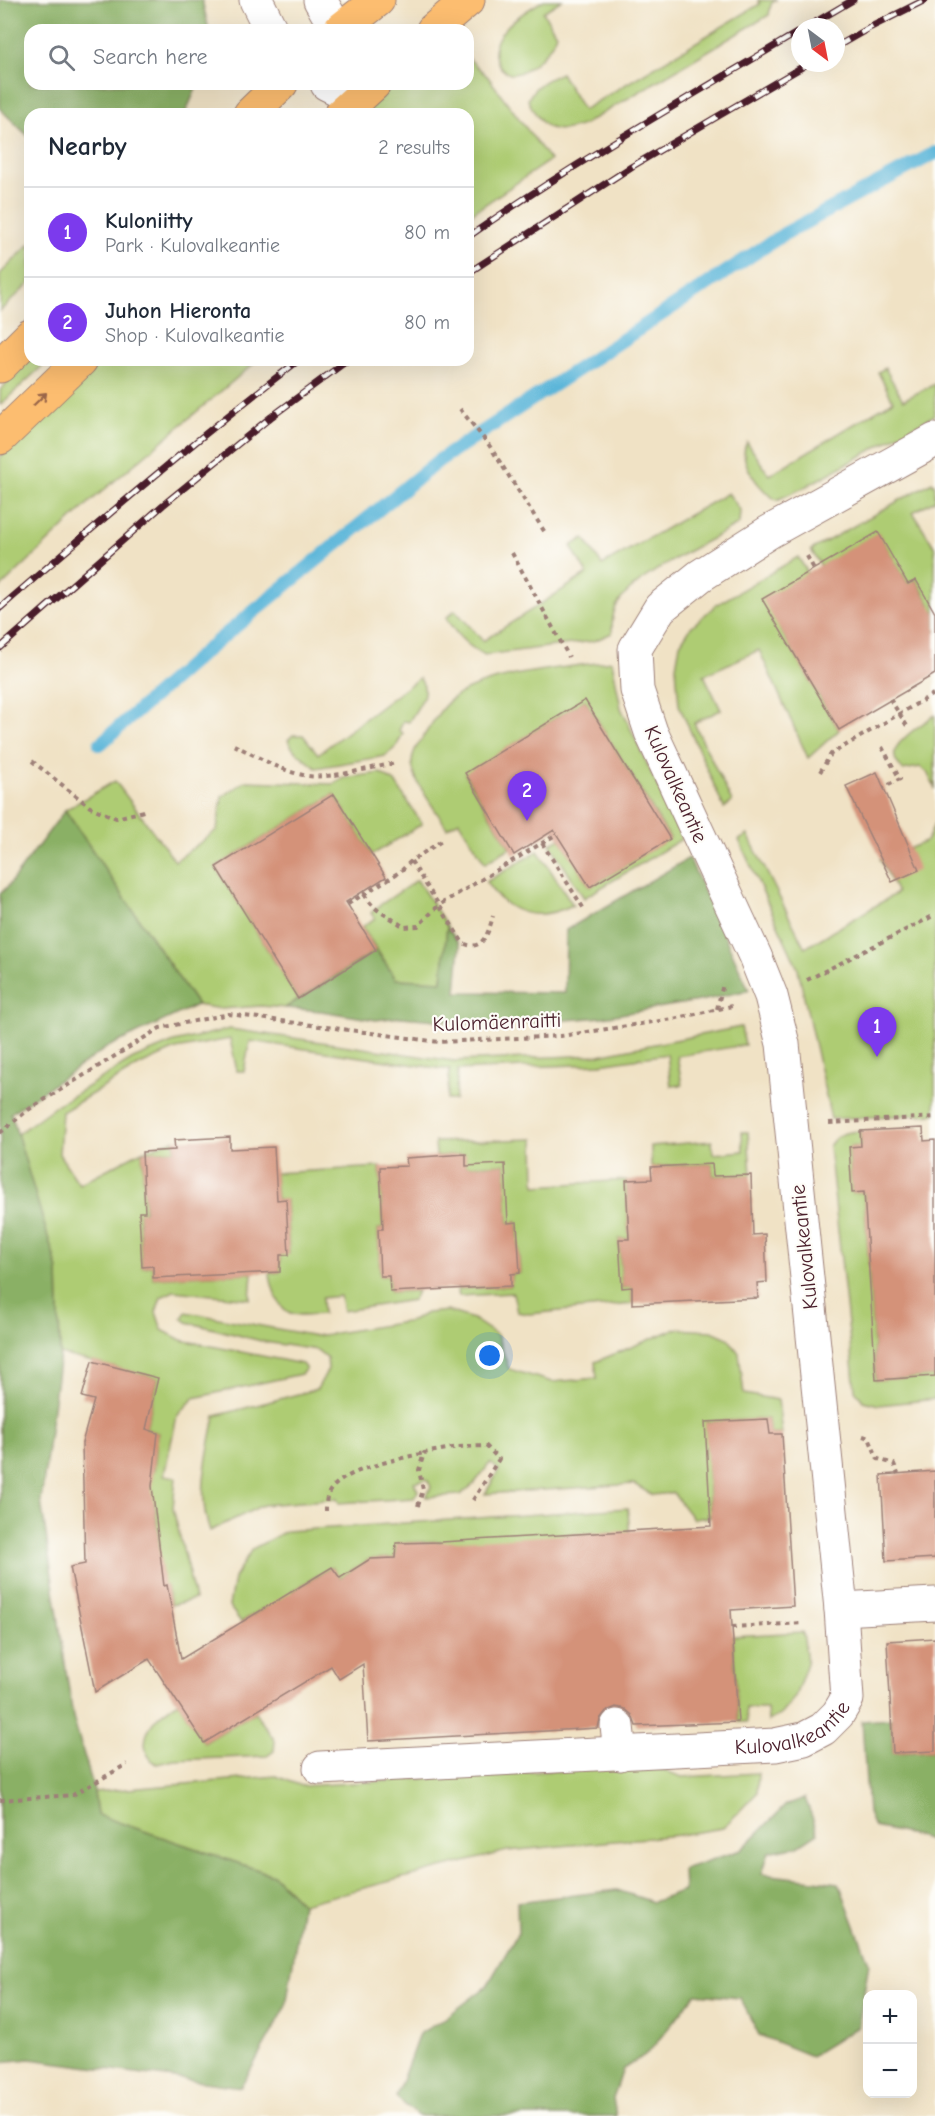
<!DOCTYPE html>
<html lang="en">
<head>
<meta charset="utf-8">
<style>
	:root { --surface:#fff; --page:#f2f2f3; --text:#1f2937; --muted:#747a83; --line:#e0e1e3; --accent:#7c3aed }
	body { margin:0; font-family:"Comic Neue",sans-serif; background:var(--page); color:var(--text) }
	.controls { position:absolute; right:18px; bottom:18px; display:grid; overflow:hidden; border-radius:12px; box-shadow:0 6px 24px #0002 }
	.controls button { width:54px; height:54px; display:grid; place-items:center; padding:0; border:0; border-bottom:2px solid var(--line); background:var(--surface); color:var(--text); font:30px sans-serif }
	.compass { position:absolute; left:791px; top:18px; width:54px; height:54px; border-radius:50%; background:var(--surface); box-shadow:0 6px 24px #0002; rotate:148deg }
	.you { position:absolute; left:490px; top:1356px; width:21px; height:21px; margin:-15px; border:4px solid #fff; border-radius:50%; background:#1a73e8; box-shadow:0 0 0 9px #1a73e833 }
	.badge { display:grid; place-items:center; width:39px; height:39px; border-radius:50%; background:var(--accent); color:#fff; font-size:20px; font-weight:700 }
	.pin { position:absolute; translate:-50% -50px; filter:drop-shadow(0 2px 3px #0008) }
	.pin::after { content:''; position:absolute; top:32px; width:21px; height:18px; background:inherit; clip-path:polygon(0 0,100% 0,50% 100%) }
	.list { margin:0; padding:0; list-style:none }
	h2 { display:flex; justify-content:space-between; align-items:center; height:78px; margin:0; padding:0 24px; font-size:26px }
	h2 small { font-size:20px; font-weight:400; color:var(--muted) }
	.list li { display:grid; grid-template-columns:39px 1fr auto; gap:18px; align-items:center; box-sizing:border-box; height:90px; padding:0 24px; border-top:2px solid var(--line) }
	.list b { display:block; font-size:22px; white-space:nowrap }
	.list p { margin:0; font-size:20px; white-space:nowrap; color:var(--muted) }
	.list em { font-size:20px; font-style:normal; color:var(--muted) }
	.icon { flex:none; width:33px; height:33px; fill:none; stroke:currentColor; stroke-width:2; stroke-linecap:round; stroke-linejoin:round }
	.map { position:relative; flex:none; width:935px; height:2116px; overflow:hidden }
	.search { position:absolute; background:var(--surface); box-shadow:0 6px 24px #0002; left:24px; top:24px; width:450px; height:66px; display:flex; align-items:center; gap:15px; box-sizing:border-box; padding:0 21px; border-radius:18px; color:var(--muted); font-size:22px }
	.panel { position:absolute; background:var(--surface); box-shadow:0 6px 24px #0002; left:24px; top:108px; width:450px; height:258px; border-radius:18px }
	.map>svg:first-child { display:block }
	.green { fill:#aecc73; stroke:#7c764f; stroke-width:1.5 }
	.forest { fill:#8ab065; stroke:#6a6848; stroke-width:1.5 }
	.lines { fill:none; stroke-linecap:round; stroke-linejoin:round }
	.stream { stroke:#5bb6d9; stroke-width:14 }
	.building { fill:#d49279 }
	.minor-casing { stroke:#9d8078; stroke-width:35 }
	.major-casing { stroke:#9d8078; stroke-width:35 }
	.path { stroke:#9d8078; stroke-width:4; stroke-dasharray:4.5 4.5; stroke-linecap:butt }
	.minor { stroke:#fff; stroke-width:33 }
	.major { stroke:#fcbd6f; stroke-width:33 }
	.rail-casing { stroke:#4a1f2b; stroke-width:7 }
	.rail { stroke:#fdfcf7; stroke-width:4.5; stroke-dasharray:14; stroke-linecap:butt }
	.oneway { stroke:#9a664a }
	.labels { text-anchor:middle; stroke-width:4.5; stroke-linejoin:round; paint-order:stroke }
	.street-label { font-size:21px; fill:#4a1f2b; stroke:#fdfcf7 }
</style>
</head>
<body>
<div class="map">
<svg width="935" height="2116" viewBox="0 0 935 2116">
	<rect width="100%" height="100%" fill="#fdfcf7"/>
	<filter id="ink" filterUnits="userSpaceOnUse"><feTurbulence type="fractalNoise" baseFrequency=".0167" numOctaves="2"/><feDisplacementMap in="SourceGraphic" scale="12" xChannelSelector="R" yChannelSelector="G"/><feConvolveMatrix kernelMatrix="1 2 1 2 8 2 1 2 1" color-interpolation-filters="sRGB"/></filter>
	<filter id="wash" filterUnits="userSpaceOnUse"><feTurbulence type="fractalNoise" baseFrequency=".008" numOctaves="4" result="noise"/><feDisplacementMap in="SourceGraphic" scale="24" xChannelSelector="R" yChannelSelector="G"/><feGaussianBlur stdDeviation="1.35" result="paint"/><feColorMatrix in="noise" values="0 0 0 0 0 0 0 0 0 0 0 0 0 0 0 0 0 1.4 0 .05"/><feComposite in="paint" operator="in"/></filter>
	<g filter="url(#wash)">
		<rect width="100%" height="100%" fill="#f0e2c5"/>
		<g class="green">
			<path d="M544,0H562L543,12L556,34C552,49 531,71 514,74C508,75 502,70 499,65C481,36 524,12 544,0Z"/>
			<path d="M758,0H776L771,4L769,15L583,125C551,136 542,129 528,100C534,85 546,80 561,73L583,110L760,4Z"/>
			<path d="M468,58L488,77L550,160L468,216V114H362L394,84H468Z"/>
			<path d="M30,244V283L0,311V274Z"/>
			<path d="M30,359L49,360L0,405V390Z"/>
			<path d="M101,360H258L92,500L0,588V457Z"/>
			<path d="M885,368L903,400L935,384V415L803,488L777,500C761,492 736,461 747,442L769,475L893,401L878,372Z"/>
			<path d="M932,482L935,486V500L913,512L935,548V633L930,604L916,580L908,584L878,533L821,566L811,550Z"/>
			<path d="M728,493L740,510L739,524C707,542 638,574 619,602C612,611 612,623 612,633L594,641L485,655C467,647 456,634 446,618L455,610L483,641L587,574L571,546L584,538L602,565Z"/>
			<path d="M798,557L808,573L780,629L839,730L808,758L759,650L704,675L721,710L694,723L732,802L724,808L679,705L676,667L680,644L691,627L716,605Z"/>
			<path d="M612,661L621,708L682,839L584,898L550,844L560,838L590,887L670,838L585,700L465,774L510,848L485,863L459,821L447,828C437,811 414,784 412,764C411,751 421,741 427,731C436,718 442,705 456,696C489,673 570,667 612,661Z"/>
			<path d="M419,678C433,692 416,708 409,722L403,721L399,731L403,733L396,747L385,756L316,768L293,749L288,740L293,735H303L318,754Z"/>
			<path d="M935,715V789L927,772L920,767L903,770C899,765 893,760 895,752C896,740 925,722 935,715Z"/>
			<path d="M380,773L395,782L422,824L372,855L334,794L216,867L298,999L285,1008L261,1006L221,1009L197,1005L65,810L115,781L175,861L217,830L222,797L246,781L333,784L344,778Z"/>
			<path d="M935,823V1114L831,1119L798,969L739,840L748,835L805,948L897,893L880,859C888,856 923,844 926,841C930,836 932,828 935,823Z"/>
			<path d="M538,851L573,905C537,922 509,916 486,882Z"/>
			<path d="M417,880L447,926L442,981L396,979L362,927L375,918L371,913L380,905Z"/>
			<path d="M741,1027L745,1045L677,1056L682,1085L671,1086L667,1054L600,1064L458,1070L455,1100H447L450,1070L250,1041L244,1071H237L230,1039L176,1049L140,1065L62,1112L59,1154L79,1184L142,1151L174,1140L175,1150L142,1152L145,1212L139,1213L142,1267L153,1266V1278L252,1273L250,1299L174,1291L161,1297L156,1312L162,1330L181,1340L302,1364L306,1369L301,1374L194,1398L177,1416L164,1475L176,1477L173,1508L195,1599L171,1605L167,1586L153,1588L159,1546L155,1506L141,1470L154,1471L158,1433L146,1429L158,1378L60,1354L58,1270L16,1135L57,1105L133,1059L174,1042L230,1029L454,1061L599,1055Z"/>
			<path d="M860,1131L861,1146L849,1147L852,1193L864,1192L876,1380L935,1376V1399L879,1405L863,1401L855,1390L829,1146C838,1133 845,1132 860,1131Z"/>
			<path d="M742,1132H748L751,1175L713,1176L712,1164L651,1167V1146L712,1141L713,1154L743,1151Z"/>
			<path d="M534,1139L535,1186L626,1180L629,1239H619L622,1288L632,1287V1304L529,1314L517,1312L513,1293L459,1296L457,1289L511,1286V1274L520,1273L517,1222L508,1223L505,1164L466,1166L465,1154L436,1156L435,1142Z"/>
			<path d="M380,1167L383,1229H378L380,1276H389L390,1292L417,1291L413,1300L343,1311L340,1296L322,1298L323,1314C297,1315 284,1320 274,1291C272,1284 270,1279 270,1273L280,1272V1255L289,1254L286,1200H277L275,1173Z"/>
			<path d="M448,1311L473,1319L497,1335L509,1369L552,1382L597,1378L595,1362L675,1329L712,1331L728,1338L739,1353L744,1394L778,1400L782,1434H770L768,1419L706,1422L710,1517L693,1519L673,1493L652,1495L634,1484L485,1494L499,1470L490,1463L474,1484L460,1495L426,1497L431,1487L427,1479L414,1482L418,1491L414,1498L339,1503L337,1499L263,1505L210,1531C196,1493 208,1454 215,1416L317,1389L328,1369L327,1358L317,1350L265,1342L187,1322L182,1318L186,1312L316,1336L412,1321L426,1313Z"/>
			<path d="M628,1508L630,1544L611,1532L565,1535L443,1556L441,1541L397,1543L395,1558L370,1559L340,1578L332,1567L292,1591L299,1603L274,1619L266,1607L241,1622L229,1606L234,1578L252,1549L286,1531Z"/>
			<path d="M803,1632L807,1663L795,1697L780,1715L768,1721L767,1708H746L747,1722H738L733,1636Z"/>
			<path d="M178,1702L204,1743L255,1712L275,1741L274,1751L267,1756L174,1760L157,1764C140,1754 143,1734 155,1720C161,1713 170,1707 178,1702Z"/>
			<path d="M649,1765L682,1777L758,1773L757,1793L723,1828L679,1835L507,1851L302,1904L273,1875L97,1815L94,1792L276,1776L302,1786Z"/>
		</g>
		<g class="forest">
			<path d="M0,0H202L209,30H30V84H198L185,114H30V138L0,109Z"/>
			<path d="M65,810L197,1005L108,1047L11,1113L58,1270L60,1354L41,1501L73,1717L93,1786L97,1815L273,1875L302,1904L286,2007L241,2087L30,2059L0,2062V894L9,885Z"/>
			<path d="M689,858L749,990L705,1000L603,1017L530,1023L461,1022L401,1017L376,1020L321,1011L285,1008L376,950L396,979L442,981L447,926L460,946L456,992L565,993L566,930Z"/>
			<path d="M891,1719L893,1753L935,1751V1842L918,1836L874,1827L868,1813L862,1721Z"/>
			<path d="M805,1798L818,1833L798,1846L769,1852L762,1874L839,1883L869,1963L858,2027L811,2056L759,2035L740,1998L696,1994L648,2053L623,2069L613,2099L616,2116H418L396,2097L419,2034L444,2019L487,1986L518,1933L517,1902L617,1890L653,1902L684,1891L683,1869L741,1850L786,1805Z"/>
		</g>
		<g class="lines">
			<path class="stream" d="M100,744L203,653L438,461L784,234L935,153"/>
		</g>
		<g id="blocks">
			<g class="building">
				<path d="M878,532L908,584L916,580L935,613V674L839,730L762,599Z"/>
				<path d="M585,700L670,839L590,887L554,830L514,855L465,773Z"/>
				<path d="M877,772L919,870L892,882L846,786Z"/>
				<path d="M334,794L386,877L346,902L376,950L298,999L216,867Z"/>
				<path d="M923,1128L924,1141L935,1140V1376L876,1380L864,1192L852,1193L849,1147L861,1146L860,1131Z"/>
				<path d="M230,1137V1149L274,1147L277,1200L286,1199L289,1255H280V1272L153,1278V1266L142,1267L139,1212H145L142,1152L175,1150L174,1140Z"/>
				<path d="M466,1154V1166L505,1164L508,1223L517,1222L520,1273L511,1274V1286L390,1292L389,1276H380L378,1229H383L380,1167L407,1166L406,1158Z"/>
				<path d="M712,1164L713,1176L751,1175L753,1235L765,1234L767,1282L757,1283L758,1298L632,1304V1287L622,1288L619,1239H629L626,1180L652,1179L651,1167Z"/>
				<path d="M92,1361L158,1378L146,1429L158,1433L152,1486L164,1586L167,1585L181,1659L332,1567L340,1578L370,1559L395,1558L396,1543L441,1542L711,1526L705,1422L768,1419L770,1434H782L793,1606L731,1610L738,1722L636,1726L632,1715L625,1709L616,1707L606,1711L600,1719L598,1728L368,1741L363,1664L339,1679L331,1666L204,1743L149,1659L95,1692L70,1567L85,1564L82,1443L94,1400L82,1397Z"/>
				<path d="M935,1471V1558L886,1561L881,1475Z"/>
				<path d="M935,1638V1751L893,1753L887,1641Z"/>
			</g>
		</g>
	</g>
	<g filter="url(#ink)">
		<use href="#blocks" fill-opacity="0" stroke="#9d8078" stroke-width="1.5"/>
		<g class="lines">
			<g class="minor-casing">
				<g id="minor">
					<path d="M256,0L271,30"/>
					<path d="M320,0L337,30"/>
					<path d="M327,84L358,99"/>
					<path d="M841,1609L935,1604"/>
					<path d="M617,1726L620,1754"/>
					<path id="s1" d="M320,1768L775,1745L804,1739L823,1729L838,1714L847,1699L841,1609L783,1044L771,996L755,956L651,732L637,690L635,649L660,608L700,576L769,532L935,440"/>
				</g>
			</g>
			<g class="major-casing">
				<g id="major">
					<path d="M340,30L378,0"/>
					<path d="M433,30L468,0"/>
					<path d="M250,114L281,84"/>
					<path d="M341,114L374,84"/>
					<path d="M0,366L30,336"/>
					<path d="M0,438L81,360"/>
				</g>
			</g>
			<g class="path">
				<path d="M460,409L489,445L546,534"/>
				<path d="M512,553L569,657"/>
				<path d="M807,556L814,569"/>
				<path d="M890,699L907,726"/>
				<path d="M234,745C257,756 282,772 308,776C332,779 372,767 397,763"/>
				<path d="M882,747L900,779L883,788"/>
				<path d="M32,761L90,807L116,818L144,811"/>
				<path d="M820,772L831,754L935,693"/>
				<path d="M542,843L584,909"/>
				<path d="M411,861L463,943C483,953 489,931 493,916"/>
				<path d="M364,894C377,915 386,913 404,927L418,926L439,905L557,834"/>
				<path d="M348,904L401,871L411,861L443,840"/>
				<path d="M807,980L935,915"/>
				<path d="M717,1009L723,984"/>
				<path d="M829,1123L935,1117"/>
				<path d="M0,1133L28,1110L160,1028L229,1014L439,1042L561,1036L673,1019L732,1006"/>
				<path d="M863,1436L869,1438L878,1459L894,1464L898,1474"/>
				<path d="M418,1506L423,1490L419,1470L424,1453L458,1447L486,1446L499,1459L471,1503"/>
				<path d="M326,1511C326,1507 326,1501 327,1497C335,1470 400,1459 424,1453"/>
				<path d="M732,1627L802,1623"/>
				<path d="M0,1800L73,1795L127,1764"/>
			</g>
			<use href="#minor" class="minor"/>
			<use href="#major" class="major"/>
			<g class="rail-casing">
				<g id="rail">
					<path d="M807,27L853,0"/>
					<path d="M836,47L871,27L925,0"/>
					<path d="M468,237C575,162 688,98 800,31"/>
					<path d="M468,273L631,167L809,63"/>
					<path d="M0,608C98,523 196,439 299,360"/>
					<path d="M0,648L163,505L271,417L348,360"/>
				</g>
			</g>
			<use href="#rail" class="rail"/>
		</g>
		<defs><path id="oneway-shaft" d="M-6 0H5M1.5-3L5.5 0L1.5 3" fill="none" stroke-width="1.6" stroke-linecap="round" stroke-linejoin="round" transform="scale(1.5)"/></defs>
		<use class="oneway" href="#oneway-shaft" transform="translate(40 399) rotate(-44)"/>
	</g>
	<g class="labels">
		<g class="street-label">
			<text transform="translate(676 784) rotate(66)" y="7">Kulovalkeantie</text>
			<text transform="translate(497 1022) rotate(-2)" y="7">Kulomäenraitti</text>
			<text transform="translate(804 1247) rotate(-96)" y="7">Kulovalkeantie</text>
			<text dy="7" stroke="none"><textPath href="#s1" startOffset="478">Kulovalkeantie</textPath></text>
		</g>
	</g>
</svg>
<div class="controls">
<button>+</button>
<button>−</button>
</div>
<svg class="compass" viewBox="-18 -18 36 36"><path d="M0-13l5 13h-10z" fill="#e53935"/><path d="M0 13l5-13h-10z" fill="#747a83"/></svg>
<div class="you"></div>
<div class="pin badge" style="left:877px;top:1057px">1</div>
<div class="pin badge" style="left:527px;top:821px">2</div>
<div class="search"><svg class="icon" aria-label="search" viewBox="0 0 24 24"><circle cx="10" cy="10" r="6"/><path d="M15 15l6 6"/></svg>Search here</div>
<section class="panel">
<h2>Nearby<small>2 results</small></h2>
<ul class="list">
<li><span class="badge">1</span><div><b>Kuloniitty</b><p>Park · Kulovalkeantie</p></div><em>80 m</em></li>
<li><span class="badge">2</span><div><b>Juhon Hieronta</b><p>Shop · Kulovalkeantie</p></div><em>80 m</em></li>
</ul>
</section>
</div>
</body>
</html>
